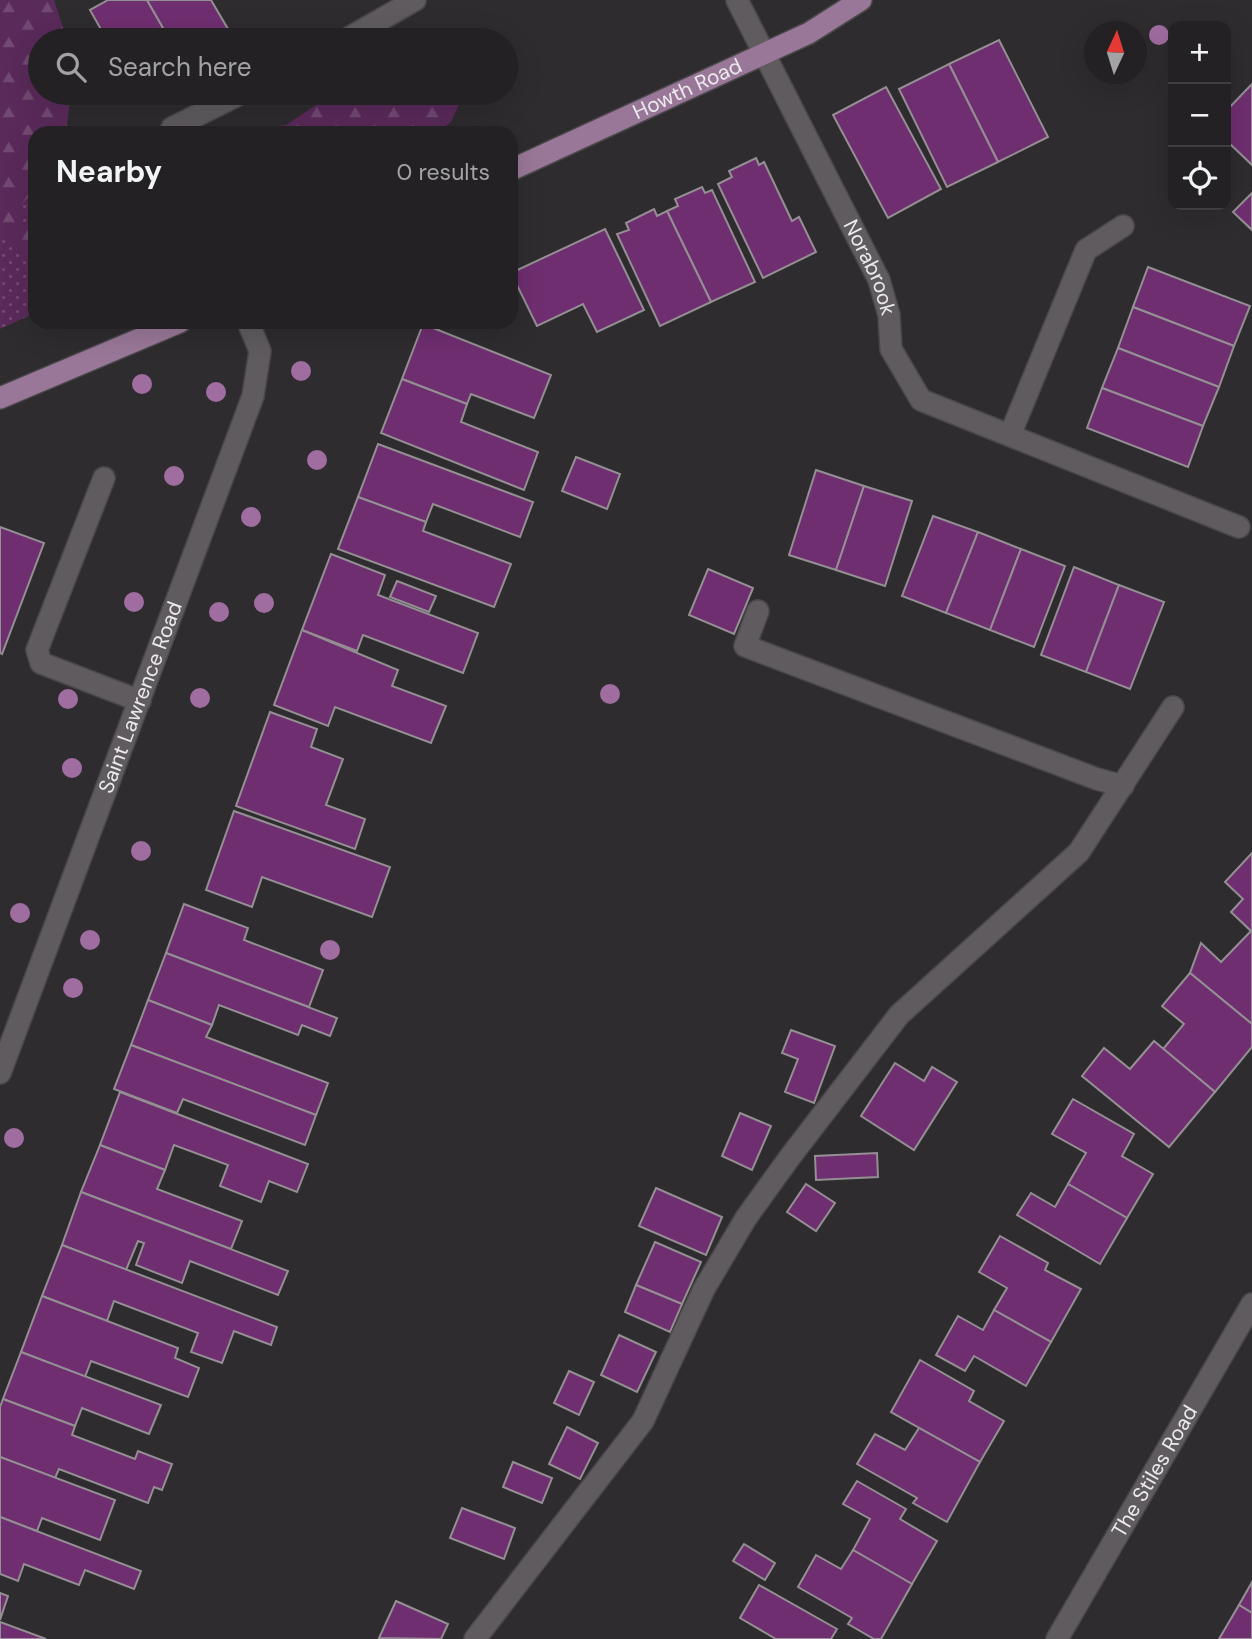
<!DOCTYPE html>
<html lang="en">
<head>
<meta charset="utf-8">
<style>
	:root { --surface:#232123; --page:#2b292b; --text:#f1f3f6; --muted:#a3a3a6; --line:#403e41 }
	body { margin:0; font-family:"DM Sans",sans-serif; background:var(--page); color:var(--text) }
	.controls { position:absolute; right:21px; top:21px; display:grid; overflow:hidden; border-radius:14px; box-shadow:0 7px 28px #0002 }
	.controls button { width:63px; height:63px; display:grid; place-items:center; padding:0; border:0; border-bottom:2px solid var(--line); background:var(--surface); color:var(--text); font:35px sans-serif }
	.compass { position:absolute; left:1084px; top:21px; width:63px; height:63px; border-radius:50%; background:var(--surface); box-shadow:0 7px 28px #0002; rotate:4deg }
	.list { margin:0; padding:0; list-style:none }
	h2 { display:flex; justify-content:space-between; align-items:center; height:91px; margin:0; padding:0 28px; font-size:30px }
	h2 small { font-size:23px; font-weight:400; color:var(--muted) }
	.icon { flex:none; width:38px; height:38px; fill:none; stroke:currentColor; stroke-width:2; stroke-linecap:round; stroke-linejoin:round }
	.map { position:relative; flex:none; width:1252px; height:1639px; overflow:hidden }
	.search { position:absolute; background:var(--surface); box-shadow:0 7px 28px #0002; left:28px; top:28px; width:490px; height:77px; display:flex; align-items:center; gap:18px; box-sizing:border-box; padding:0 24px; border-radius:38px; color:var(--muted); font-size:26px }
	.panel { position:absolute; background:var(--surface); box-shadow:0 7px 28px #0002; left:28px; top:126px; width:490px; height:203px; border-radius:21px }
	.map>svg:first-child { display:block }
	.green { fill:url(#green-dots) }
	.forest { fill:url(#forest-firs) }
	.building { fill:#6f2e70; stroke:#938f93; stroke-width:2 }
	.lines { fill:none; stroke-linecap:round; stroke-linejoin:round }
	.minor-casing { stroke:#4a474a; stroke-width:24 }
	.major-casing { stroke:#4a474a; stroke-width:24 }
	.minor { stroke:#5f5b5e; stroke-width:21 }
	.major { stroke:#997798; stroke-width:21 }
	.tree { fill:#a06da0 }
	.labels { text-anchor:middle; stroke-width:7; stroke-linejoin:round; paint-order:stroke }
	.street-label { font-size:21px; fill:#eceaec; stroke:#252225 }
</style>
</head>
<body>
<div class="map">
<svg width="1252" height="1639" viewBox="0 0 1252 1639">
	<defs>
		<pattern id="green-dots" width="8" height="8" patternUnits="userSpaceOnUse" patternTransform="scale(1.75)"><rect width="8" height="8" fill="#5a2a5a"/><path d="M2 2h.1M6 6h.1" fill="none" stroke="#724972" stroke-width="1.8" stroke-linecap="round"/></pattern>
		<pattern id="forest-firs" width="22" height="20" patternUnits="userSpaceOnUse" patternTransform="scale(1.75)"><rect width="22" height="20" fill="#5a2a5a"/><path d="M5 1l3.5 6h-7zM16 11l3.5 6h-7z" fill="#724972"/></pattern>
	</defs>
	<rect width="100%" height="100%" fill="#2f2c2f"/>
	<path class="green" d="M0,115L35,202V313L0,329Z"/>
	<g class="forest">
		<path d="M0,0H54L67,40H40V93H71L66,133H35V189L19,208L24,229L35,232V270L2,237L0,228Z"/>
		<path d="M334,93H456L461,100L451,122L436,133H221L286,125Z"/>
	</g>
	<g class="building">
		<path d="M108,0H147L170,40H107L90,10Z"/>
		<path d="M147,0H211L228,29L209,40H170Z"/>
		<path d="M999,40L1048,137L998,162L949,64Z"/>
		<path d="M949,64L998,162L947,187L899,89Z"/>
		<path d="M1252,84V165L1226,140V111Z"/>
		<path d="M886,87L941,189L888,218L833,115Z"/>
		<path d="M756,158L759,165L764,162L792,221L799,217L816,252L763,278L718,184L732,177L729,171Z"/>
		<path d="M702,187L705,193L712,190L755,282L711,302L667,211L678,206L675,199Z"/>
		<path d="M1252,193V230L1233,212Z"/>
		<path d="M654,209L657,216L667,211L711,302L660,326L617,234L629,230L626,223Z"/>
		<path d="M605,229L644,310L597,332L583,304L537,326L511,273Z"/>
		<path d="M1148,267L1250,306L1234,346L1133,307Z"/>
		<path d="M1133,307L1234,346L1219,387L1118,348Z"/>
		<path d="M423,324L551,375L534,418L471,394L467,404L402,379Z"/>
		<path d="M1118,348L1219,387L1203,426L1102,388Z"/>
		<path d="M402,379L467,404L461,422L538,452L524,490L381,433Z"/>
		<path d="M1102,388L1203,426L1188,467L1087,428Z"/>
		<path d="M378,444L533,502L520,537L433,504L426,522L358,497Z"/>
		<path d="M576,457L620,474L607,509L562,491Z"/>
		<path d="M816,470L864,486L836,570L789,555Z"/>
		<path d="M864,486L912,501L885,586L836,570Z"/>
		<path d="M358,497L426,522L423,531L511,564L494,607L338,549Z"/>
		<path d="M933,516L978,532L946,613L902,596Z"/>
		<path d="M0,527L44,543L2,654L0,653Z"/>
		<path d="M978,532L1021,549L990,630L946,613Z"/>
		<path d="M1021,549L1065,566L1034,647L990,630Z"/>
		<path d="M331,554L385,575L378,595L478,633L463,673L363,635L357,651L302,630Z"/>
		<path d="M1074,567L1119,585L1086,672L1041,655Z"/>
		<path d="M708,569L753,588L734,634L689,615Z"/>
		<path d="M397,581L436,596L429,612L390,597Z"/>
		<path d="M1119,585L1164,602L1130,689L1086,672Z"/>
		<path d="M302,630L398,670L392,686L446,706L431,743L335,707L328,726L274,705Z"/>
		<path d="M270,712L317,729L311,747L343,759L326,805L365,819L355,849L236,806Z"/>
		<path d="M234,811L390,867L372,917L262,877L252,907L206,890Z"/>
		<path d="M1252,853V932L1231,912L1243,899L1225,882Z"/>
		<path d="M184,904L248,928L244,940L323,970L309,1007L166,953Z"/>
		<path d="M1251,931L1252,932V1024L1190,973L1201,943L1221,962Z"/>
		<path d="M166,953L337,1018L330,1036L302,1025L298,1035L219,1005L212,1025L148,1000Z"/>
		<path d="M1190,973L1252,1024V1047L1215,1092L1163,1049L1184,1024L1162,1006Z"/>
		<path d="M148,1000L212,1025L206,1037L328,1083L316,1115L131,1045Z"/>
		<path d="M791,1030L835,1046L814,1103L785,1092L798,1059L782,1053Z"/>
		<path d="M1154,1041L1215,1092L1169,1147L1082,1076L1104,1048L1130,1069Z"/>
		<path d="M131,1045L316,1115L305,1145L183,1099L177,1113L114,1089Z"/>
		<path d="M895,1063L924,1081L932,1067L957,1082L914,1150L861,1116Z"/>
		<path d="M120,1092L308,1164L297,1192L269,1181L261,1202L220,1186L228,1165L174,1145L165,1170L100,1145Z"/>
		<path d="M1073,1099L1134,1134L1122,1156L1153,1174L1127,1218L1068,1184L1086,1153L1052,1134Z"/>
		<path d="M740,1113L771,1126L752,1170L722,1156Z"/>
		<path d="M100,1145L165,1170L157,1189L242,1221L231,1249L81,1192Z"/>
		<path d="M877,1153L878,1177L816,1180L815,1156Z"/>
		<path d="M806,1184L835,1203L816,1231L787,1212Z"/>
		<path d="M1068,1184L1127,1218L1100,1264L1017,1215L1031,1193L1055,1207Z"/>
		<path d="M656,1188L722,1217L706,1255L639,1226Z"/>
		<path d="M81,1192L288,1271L278,1295L190,1261L182,1283L136,1265L144,1243L138,1241L126,1270L62,1245Z"/>
		<path d="M1000,1236L1048,1263L1045,1270L1081,1289L1051,1342L994,1310L1007,1288L979,1272Z"/>
		<path d="M655,1242L701,1262L682,1304L636,1285Z"/>
		<path d="M62,1245L277,1327L271,1345L234,1331L222,1363L191,1352L198,1333L114,1301L107,1321L42,1296Z"/>
		<path d="M636,1285L682,1304L670,1332L625,1312Z"/>
		<path d="M42,1296L178,1348L175,1358L199,1368L188,1397L91,1361L85,1377L21,1352Z"/>
		<path d="M994,1310L1051,1342L1026,1386L974,1356L965,1371L936,1355L958,1316L983,1330Z"/>
		<path d="M619,1335L656,1352L637,1392L601,1375Z"/>
		<path d="M21,1352L161,1405L149,1434L82,1408L75,1426L3,1399Z"/>
		<path d="M920,1360L974,1391L969,1401L1004,1421L980,1462L891,1412Z"/>
		<path d="M569,1371L594,1382L579,1415L554,1403Z"/>
		<path d="M3,1399L75,1426L72,1435L135,1459L138,1451L172,1464L162,1490L154,1487L148,1503L59,1469L55,1478L0,1457V1407Z"/>
		<path d="M567,1427L598,1443L580,1479L549,1464Z"/>
		<path d="M919,1428L980,1462L947,1522L913,1503L917,1498L857,1464L875,1434L905,1450Z"/>
		<path d="M0,1457L115,1500L100,1540L42,1518L37,1531L0,1517Z"/>
		<path d="M513,1462L552,1478L542,1503L503,1487Z"/>
		<path d="M857,1481L906,1509L900,1519L937,1541L912,1584L853,1550L870,1519L843,1504Z"/>
		<path d="M462,1508L515,1528L504,1559L450,1538Z"/>
		<path d="M0,1517L141,1571L134,1589L85,1570L79,1585L24,1564L18,1581L0,1574Z"/>
		<path d="M744,1544L775,1563L765,1580L733,1561Z"/>
		<path d="M853,1550L912,1584L881,1639H874L848,1624L852,1618L798,1587L816,1555L841,1569Z"/>
		<path d="M1252,1582V1613L1239,1605Z"/>
		<path d="M759,1585L837,1629L831,1639H776L740,1618Z"/>
		<path d="M0,1593L8,1596L0,1620Z"/>
		<path d="M396,1601L448,1624L441,1639L379,1638Z"/>
		<path d="M1239,1605L1252,1613V1639H1219Z"/>
		<path d="M0,1622L46,1639H0Z"/>
	</g>
	<g class="lines">
		<g class="minor-casing">
			<g id="minor">
				<path id="s1" d="M737,0L879,280L889,315L891,349L921,400L1239,527"/>
				<path d="M345,40L415,0"/>
				<path d="M172,128L242,93"/>
				<path d="M1010,435L1086,250L1123,226"/>
				<path d="M104,478L37,650L41,663L140,701"/>
				<path d="M758,611L745,646L1097,779L1123,786"/>
				<path id="s2" d="M0,1073L253,396L260,351L248,322"/>
				<path d="M475,1639L643,1421L704,1289L746,1218L790,1157L899,1015L1079,852L1173,707"/>
				<path id="s3" d="M1057,1639L1252,1304"/>
			</g>
		</g>
		<g class="major-casing">
			<g id="major">
				<path id="s4" d="M511,170L809,33L861,0"/>
				<path d="M0,398L180,322"/>
			</g>
		</g>
		<use href="#minor" class="minor"/>
		<use href="#major" class="major"/>
	</g>
	<g class="tree">
		<circle cx="1159" cy="35" r="10"/>
		<circle cx="301" cy="371" r="10"/>
		<circle cx="142" cy="384" r="10"/>
		<circle cx="216" cy="392" r="10"/>
		<circle cx="317" cy="460" r="10"/>
		<circle cx="174" cy="476" r="10"/>
		<circle cx="251" cy="517" r="10"/>
		<circle cx="134" cy="602" r="10"/>
		<circle cx="264" cy="603" r="10"/>
		<circle cx="219" cy="612" r="10"/>
		<circle cx="610" cy="694" r="10"/>
		<circle cx="200" cy="698" r="10"/>
		<circle cx="68" cy="699" r="10"/>
		<circle cx="72" cy="768" r="10"/>
		<circle cx="141" cy="851" r="10"/>
		<circle cx="20" cy="913" r="10"/>
		<circle cx="90" cy="940" r="10"/>
		<circle cx="330" cy="950" r="10"/>
		<circle cx="73" cy="988" r="10"/>
		<circle cx="14" cy="1138" r="10"/>
	</g>
	<g class="labels">
		<g class="street-label">
			<text dy="7" stroke="none"><textPath href="#s4" startOffset="194">Howth Road</textPath></text>
			<text dy="7" stroke="none"><textPath href="#s1" startOffset="299">Norabrook</textPath></text>
			<text dy="7" stroke="none"><textPath href="#s2" startOffset="401">Saint Lawrence Road</textPath></text>
			<text dy="7" stroke="none"><textPath href="#s3" startOffset="194">The Stiles Road</textPath></text>
		</g>
	</g>
</svg>
<div class="controls">
<button>+</button>
<button>−</button>
<button><svg class="icon" aria-label="locate" viewBox="0 0 24 24"><circle cx="12" cy="12" r="6"/><path d="M12 2v4M12 18v4M2 12h4M18 12h4"/></svg></button>
</div>
<svg class="compass" viewBox="-18 -18 36 36"><path d="M0-13l5 13h-10z" fill="#e53935"/><path d="M0 13l5-13h-10z" fill="#a3a3a6"/></svg>
<div class="search"><svg class="icon" aria-label="search" viewBox="0 0 24 24"><circle cx="10" cy="10" r="6"/><path d="M15 15l6 6"/></svg>Search here</div>
<section class="panel">
<h2>Nearby<small>0 results</small></h2>
<ul class="list">
</ul>
</section>
</div>
</body>
</html>
